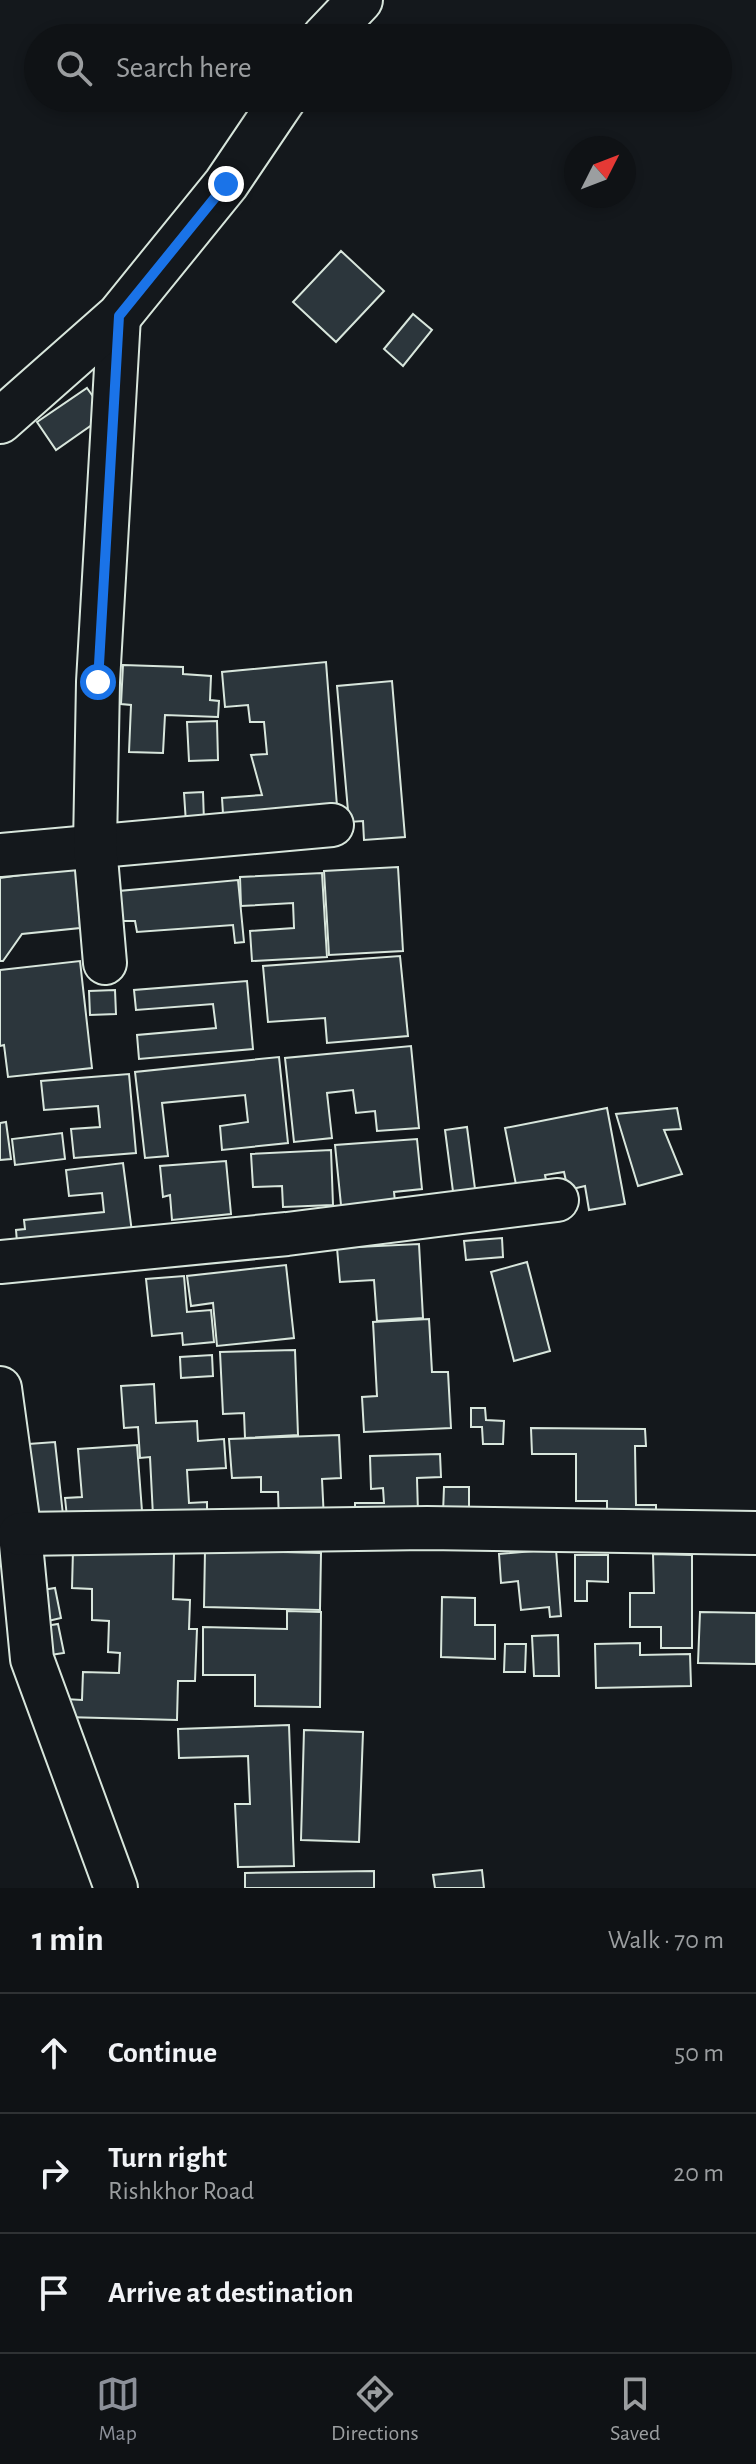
<!DOCTYPE html>
<html lang="en">
<head>
<meta charset="utf-8">
<style>
	:root { --surface:#0f1215; --page:#181b1e; --text:#f1f3f6; --muted:#9b9ea0; --line:#2f3234; --accent:#8c9099 }
	body { margin:0; font-family:"Alegreya Sans",sans-serif; background:var(--page); color:var(--text) }
	.compass { position:absolute; left:564px; top:136px; width:72px; height:72px; border-radius:50%; background:var(--surface); box-shadow:0 4px 12px #0003; rotate:48deg }
	.stop { position:absolute; width:24px; height:24px; margin:-18px; border:6px solid #1a73e8; border-radius:50%; background:#fff }
	.stop.end { background:#1a73e8; border-color:#fff; box-shadow:0 2px 8px #0008 }
	.list { margin:0; padding:0; list-style:none }
	h2 { display:flex; justify-content:space-between; align-items:center; height:104px; margin:0; padding:0 32px; font-size:34px }
	h2 small { font-size:26px; font-weight:400; color:var(--muted) }
	.list li { display:grid; grid-template-columns:52px 1fr auto; gap:24px; align-items:center; box-sizing:border-box; height:120px; padding:0 32px; border-top:2px solid var(--line) }
	.list b { display:block; font-size:30px; white-space:nowrap }
	.list p { margin:0; font-size:26px; white-space:nowrap; color:var(--muted) }
	.list em { font-size:26px; font-style:normal; color:var(--muted) }
	.icon { flex:none; width:44px; height:44px; fill:none; stroke:currentColor; stroke-width:2; stroke-linecap:round; stroke-linejoin:round }
	.map { position:relative; flex:none; width:756px; height:1888px; overflow:hidden }
	.search { position:absolute; background:var(--surface); box-shadow:0 4px 12px #0003; left:24px; right:24px; top:24px; height:88px; display:flex; align-items:center; gap:20px; box-sizing:border-box; padding:0 28px; border-radius:44px; color:var(--muted); font-size:30px }
	.sheet { height:464px; background:var(--surface) }
	nav { display:flex; justify-content:space-around; align-items:center; box-sizing:border-box; height:112px; border-top:2px solid var(--line); background:var(--surface); font-size:22px; color:var(--muted) }
	nav a { display:grid; justify-items:center; gap:4px }
	nav .on { color:var(--accent) }
	.map>svg:first-child { display:block }
	.building { fill:#2c363c; stroke:#d8e6dc; stroke-width:2 }
	.lines { fill:none; stroke-linecap:round; stroke-linejoin:round }
	.street-casing { stroke:#d8e6dc; stroke-width:46 }
	.secondary-casing { stroke:#d8e6dc; stroke-width:48 }
	.street { stroke:#14181c; stroke-width:42 }
	.secondary { stroke:#14181c; stroke-width:44 }
	.route { stroke:#1a73e8; stroke-width:10 }
</style>
</head>
<body>
<div class="map">
<svg width="756" height="1888" viewBox="0 0 756 1888">
	<rect width="100%" height="100%" fill="#14181c"/>
	<g class="building">
		<path d="M341,251L384,291L336,342L293,302Z"/>
		<path d="M413,314L432,330L403,366L384,349Z"/>
		<path d="M87,388L106,415L56,450L37,422Z"/>
		<path d="M326,662L337,806L223,814L222,798L262,795L251,755L267,754L264,722H250L248,705L225,707L222,672Z"/>
		<path d="M123,665L183,667V674L211,676L210,700L219,701L218,717L165,715L163,753L129,752L131,705L121,704Z"/>
		<path d="M392,681L405,837L364,840L363,821L349,822L337,686Z"/>
		<path d="M217,721L218,760L189,761L187,722Z"/>
		<path d="M203,792L204,822L186,823L184,793Z"/>
		<path d="M76,867L80,928L22,934L3,961H0V878Z"/>
		<path d="M398,867L403,951L329,955L324,871Z"/>
		<path d="M322,873L327,957L252,961L250,931L294,928L293,903L241,906L240,877Z"/>
		<path d="M238,880L244,942L235,943L233,925L137,932L135,921H122L119,891Z"/>
		<path d="M400,956L408,1036L327,1043L325,1018L268,1022L263,966Z"/>
		<path d="M80,961L92,1068L8,1077L4,1045L0,1046V970Z"/>
		<path d="M247,981L253,1049L139,1059L137,1035L216,1028L213,1004L136,1010L134,990Z"/>
		<path d="M115,990L116,1014L90,1015L89,991Z"/>
		<path d="M411,1046L419,1128L377,1131L375,1111L356,1113L353,1090L327,1093L332,1138L294,1142L285,1058Z"/>
		<path d="M279,1057L288,1143L222,1150L220,1126L248,1122L245,1095L162,1103L168,1156L145,1158L135,1072Z"/>
		<path d="M129,1074L136,1153L74,1158L71,1129L100,1127L98,1106L44,1110L41,1081Z"/>
		<path d="M607,1108L625,1204L589,1210L585,1186L568,1190L564,1172L545,1175L549,1195L519,1200L505,1128Z"/>
		<path d="M677,1108L681,1129L664,1130L682,1174L638,1186L616,1114Z"/>
		<path d="M6,1122L11,1159L0,1160V1123Z"/>
		<path d="M467,1127L475,1189L508,1185L510,1200L455,1207L445,1130Z"/>
		<path d="M62,1133L65,1159L15,1165L12,1139Z"/>
		<path d="M417,1139L422,1189L394,1192L396,1211L342,1215L335,1145Z"/>
		<path d="M331,1150L333,1205L283,1207L282,1186L253,1187L251,1154Z"/>
		<path d="M226,1161L231,1214L172,1220L170,1195L163,1197L160,1166Z"/>
		<path d="M123,1163L132,1232L17,1242L16,1230L25,1229L24,1220L104,1212L102,1193L69,1196L66,1170Z"/>
		<path d="M502,1238L503,1257L466,1260L464,1241Z"/>
		<path d="M419,1244L423,1318L377,1321L374,1280L340,1282L337,1248Z"/>
		<path d="M527,1262L550,1351L514,1361L491,1272Z"/>
		<path d="M286,1265L294,1338L217,1346L213,1303L191,1306L187,1276Z"/>
		<path d="M184,1276L187,1312L211,1310L214,1342L183,1345L182,1333L152,1336L146,1279Z"/>
		<path d="M429,1319L432,1372H448L451,1428L364,1432L362,1397L377,1396L373,1322Z"/>
		<path d="M295,1350L298,1435L245,1438L244,1413L223,1414L220,1352Z"/>
		<path d="M212,1355L213,1376L181,1378L180,1357Z"/>
		<path d="M154,1384L156,1423L197,1421L198,1441L224,1439L226,1468L187,1470L189,1503L207,1502V1513L153,1516L150,1457L140,1458L138,1427L124,1428L121,1386Z"/>
		<path d="M471,1408H485L486,1420L504,1421L503,1444H483L482,1427H471Z"/>
		<path d="M531,1428L645,1429L646,1446H635L636,1505H656V1519H607V1501H576V1454H532Z"/>
		<path d="M339,1435L341,1478L322,1479L324,1520L279,1522L278,1492H261V1477L232,1478L229,1439Z"/>
		<path d="M55,1442L63,1515L22,1519L15,1445Z"/>
		<path d="M137,1445L142,1511L67,1517L65,1498L82,1497L78,1449Z"/>
		<path d="M440,1454L441,1477L417,1478L418,1513L355,1515V1503H384L383,1488L371,1489L370,1456Z"/>
		<path d="M444,1487H469V1513H443Z"/>
		<path d="M556,1549L561,1616L550,1617L549,1607L521,1610L518,1581L501,1583L499,1554Z"/>
		<path d="M73,1550L174,1553L173,1599L190,1600L189,1629H197L195,1681H178L177,1720L65,1717V1699L82,1700L83,1672L119,1673L120,1653L108,1652L109,1621L92,1620V1589L72,1588Z"/>
		<path d="M205,1550L321,1553L320,1610L204,1607Z"/>
		<path d="M653,1554L692,1555V1648H661V1627H630V1593H654Z"/>
		<path d="M575,1555H608V1582L587,1581V1601H575Z"/>
		<path d="M55,1588L61,1618L48,1621L42,1590Z"/>
		<path d="M442,1597L475,1598V1625H495V1659L441,1657Z"/>
		<path d="M287,1611L321,1612L320,1707L255,1706V1675H203V1627L287,1629Z"/>
		<path d="M700,1612L756,1613V1664L698,1663Z"/>
		<path d="M58,1624L64,1653L50,1655L45,1626Z"/>
		<path d="M558,1635L559,1676H534L532,1636Z"/>
		<path d="M640,1643V1655L690,1654L691,1686L596,1688L595,1644Z"/>
		<path d="M505,1644H526L525,1672H504Z"/>
		<path d="M289,1725L294,1866L238,1867L235,1804H250L248,1756L179,1758L178,1729Z"/>
		<path d="M304,1730L363,1732L359,1842L301,1840Z"/>
		<path d="M482,1870L484,1888H435L433,1875Z"/>
		<path d="M374,1871V1888H245V1873Z"/>
	</g>
	<g class="lines">
		<g class="street-casing">
			<g id="street">
				<path d="M0,855L332,825"/>
				<path d="M105,963L95,846L98,682L119,316"/>
				<path d="M0,1262L287,1234L557,1200"/>
				<path d="M0,1388L20,1534L32,1659L116,1888"/>
				<path d="M20,1534L427,1528L756,1533"/>
			</g>
		</g>
		<g class="secondary-casing">
			<g id="secondary">
				<path d="M324,38L360,0"/>
				<path d="M0,421L119,316L226,184L284,98"/>
			</g>
		</g>
		<use href="#street" class="street"/>
		<use href="#secondary" class="secondary"/>
	</g>
	<g class="lines">
		<path class="route" d="M98,682L119,316L226,184"/>
	</g>
</svg>
<svg class="compass" viewBox="-18 -18 36 36"><path d="M0-13l5 13h-10z" fill="#e53935"/><path d="M0 13l5-13h-10z" fill="#9b9ea0"/></svg>
<div class="stop" style="left:98px;top:682px"></div>
<div class="stop end" style="left:226px;top:184px"></div>
<div class="search"><svg class="icon" aria-label="search" viewBox="0 0 24 24"><circle cx="10" cy="10" r="6"/><path d="M15 15l6 6"/></svg>Search here</div>
</div>
<section class="sheet">
<h2>1 min<small>Walk · 70 m</small></h2>
<ul class="list">
<li><svg class="icon" aria-label="ahead" viewBox="0 0 24 24"><path d="M12 20V5M6 11l6-6 6 6"/></svg><div><b>Continue</b></div><em>50 m</em></li>
<li><svg class="icon" aria-label="right" viewBox="0 0 24 24"><path d="M7 20v-9h11M14 6l5 5-5 5"/></svg><div><b>Turn right</b><p>Rishkhor Road</p></div><em>20 m</em></li>
<li><svg class="icon" aria-label="arrive" viewBox="0 0 24 24"><path d="M6 21V4h12l-3 4 3 4H6"/></svg><div><b>Arrive at destination</b></div></li>
</ul>
</section>
<nav>
<a class="on"><svg class="icon" aria-label="map" viewBox="0 0 24 24"><path d="M3 6l6-2 6 2 6-2v14l-6 2-6-2-6 2zM9 4v14M15 6v14"/></svg>Map</a>
<a><svg class="icon" aria-label="directions" viewBox="0 0 24 24"><path d="M12 3l9 9-9 9-9-9zM9 14v-3h6M13 9l2 2-2 2"/></svg>Directions</a>
<a><svg class="icon" aria-label="saved" viewBox="0 0 24 24"><path d="M7 4h10v16l-5-4-5 4z"/></svg>Saved</a>
</nav>
</body>
</html>
